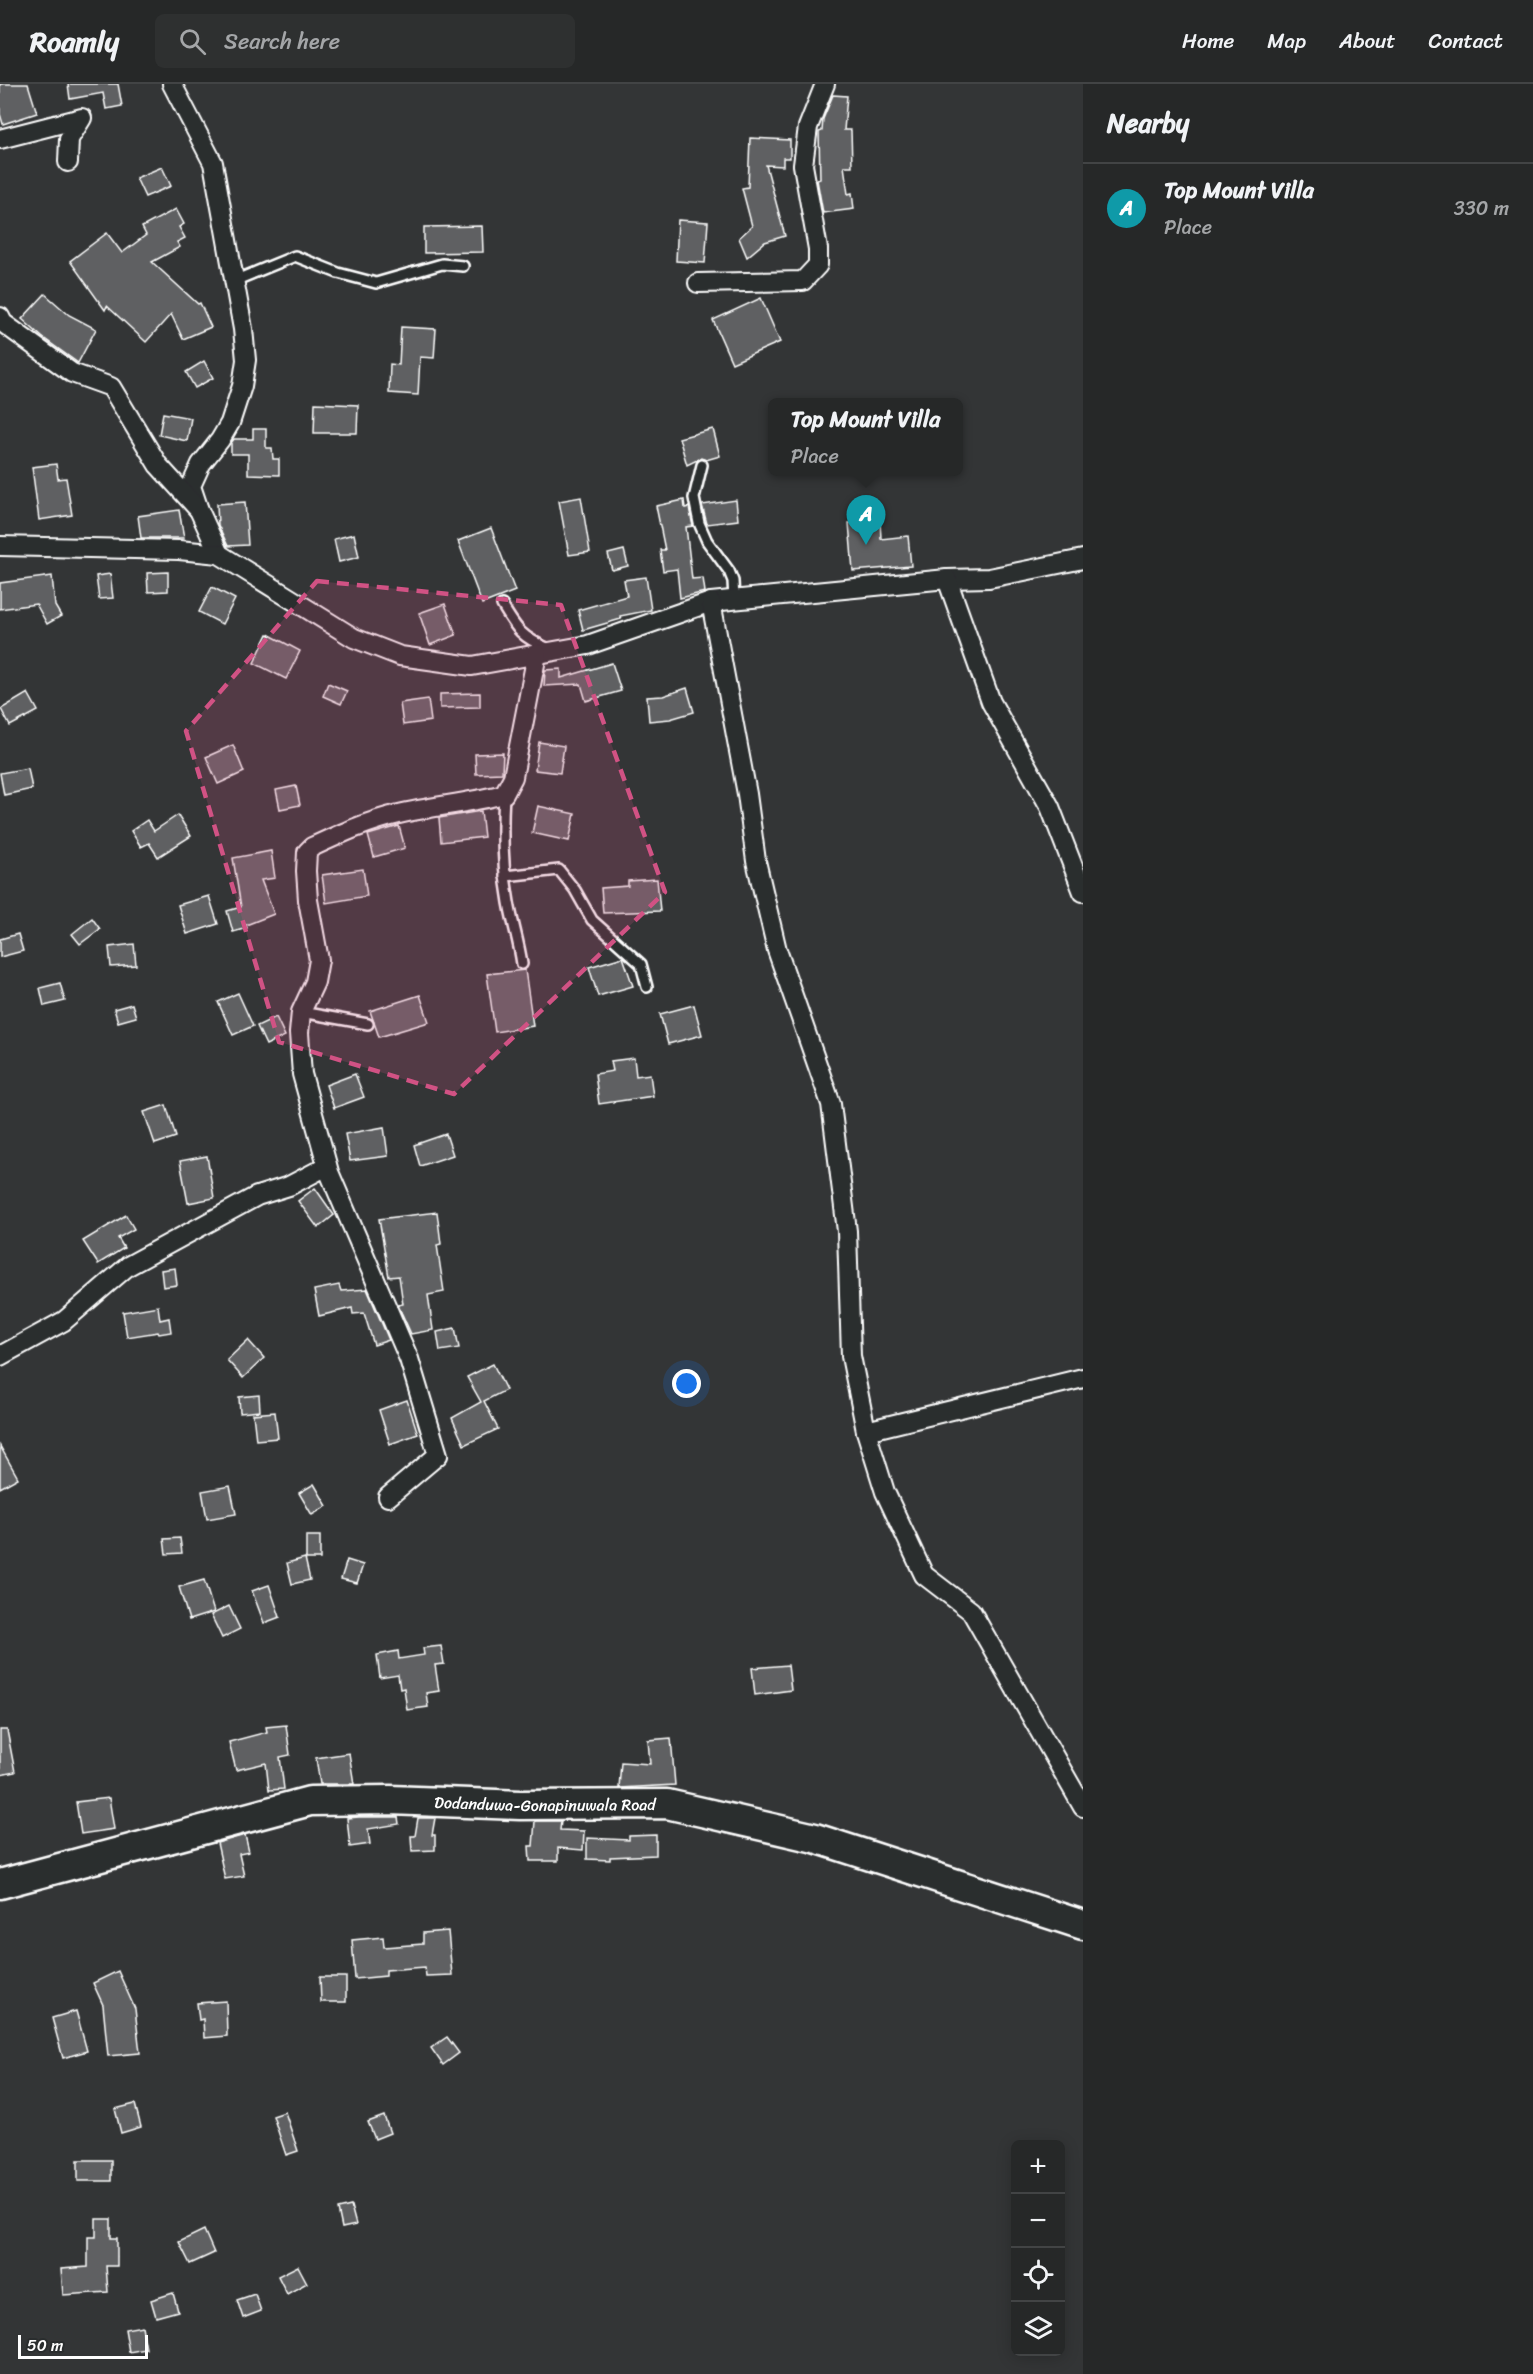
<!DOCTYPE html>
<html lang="en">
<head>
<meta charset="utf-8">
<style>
	:root { --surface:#262828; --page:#2e3030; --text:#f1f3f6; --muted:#a4a6a8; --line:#424445; --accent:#ffd166 }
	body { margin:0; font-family:Sriracha,sans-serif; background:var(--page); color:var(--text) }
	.controls { position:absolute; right:18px; bottom:18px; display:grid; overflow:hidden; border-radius:9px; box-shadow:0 3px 15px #0003 }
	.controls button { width:54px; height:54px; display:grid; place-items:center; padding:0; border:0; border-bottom:2px solid var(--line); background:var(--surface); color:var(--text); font:30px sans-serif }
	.scale { position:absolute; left:18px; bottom:15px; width:130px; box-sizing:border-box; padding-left:6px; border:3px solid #fff; border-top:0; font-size:16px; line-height:21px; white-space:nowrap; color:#fff; -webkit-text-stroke:4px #2a2d2e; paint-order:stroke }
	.you { position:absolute; left:687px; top:1300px; width:21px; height:21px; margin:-15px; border:4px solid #fff; border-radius:50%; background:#1a73e8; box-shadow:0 0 0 9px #1a73e833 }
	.badge { display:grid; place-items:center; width:39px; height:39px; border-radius:50%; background:var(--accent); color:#fff; font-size:20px; font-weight:700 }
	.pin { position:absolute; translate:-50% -50px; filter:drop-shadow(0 2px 3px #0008) }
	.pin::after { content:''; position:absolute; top:32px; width:21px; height:18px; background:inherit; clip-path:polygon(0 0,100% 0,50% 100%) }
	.popup { position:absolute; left:768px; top:314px; width:195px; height:78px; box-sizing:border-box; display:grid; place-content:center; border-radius:9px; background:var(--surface); filter:drop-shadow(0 2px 4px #0005); font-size:20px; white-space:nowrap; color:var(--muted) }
	.popup b { font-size:22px; color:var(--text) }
	.popup::after { content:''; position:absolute; left:50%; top:100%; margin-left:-12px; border:12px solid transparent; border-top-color:var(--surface) }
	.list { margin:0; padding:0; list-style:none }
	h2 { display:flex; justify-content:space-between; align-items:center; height:78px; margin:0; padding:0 24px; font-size:26px }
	h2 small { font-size:20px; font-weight:400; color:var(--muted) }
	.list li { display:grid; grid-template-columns:39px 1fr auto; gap:18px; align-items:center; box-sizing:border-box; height:90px; padding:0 24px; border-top:2px solid var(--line) }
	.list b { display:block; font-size:22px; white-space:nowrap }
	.list p { margin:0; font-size:20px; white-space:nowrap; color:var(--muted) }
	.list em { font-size:20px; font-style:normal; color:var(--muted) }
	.icon { flex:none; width:33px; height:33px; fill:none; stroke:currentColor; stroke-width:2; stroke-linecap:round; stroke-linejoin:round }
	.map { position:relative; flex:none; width:1083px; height:2290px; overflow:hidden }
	header { display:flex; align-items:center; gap:36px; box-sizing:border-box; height:84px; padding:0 30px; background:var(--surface); border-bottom:2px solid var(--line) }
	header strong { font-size:28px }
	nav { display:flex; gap:33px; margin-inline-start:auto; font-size:21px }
	.search { width:420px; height:54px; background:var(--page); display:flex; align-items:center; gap:15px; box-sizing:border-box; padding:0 21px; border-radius:9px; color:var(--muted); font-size:22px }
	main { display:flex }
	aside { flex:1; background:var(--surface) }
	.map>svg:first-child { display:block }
	.building { fill:#5f6162; stroke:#fff; stroke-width:1.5 }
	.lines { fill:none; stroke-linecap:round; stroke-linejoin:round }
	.service-casing { stroke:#fff; stroke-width:14 }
	.minor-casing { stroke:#fff; stroke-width:22 }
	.primary-casing { stroke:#fff; stroke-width:33 }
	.service { stroke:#2a2d2e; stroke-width:9 }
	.minor { stroke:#2a2d2e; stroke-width:18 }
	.primary { stroke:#2a2d2e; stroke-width:28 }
	.marked { fill:#d15284; fill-opacity:0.2; stroke:#d15284; stroke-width:4.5; stroke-dasharray:12 8; stroke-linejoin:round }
	.labels { text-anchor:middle; stroke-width:6; stroke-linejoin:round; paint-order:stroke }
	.street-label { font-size:16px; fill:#fff; stroke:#2a2d2e }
</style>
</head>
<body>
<header>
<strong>Roamly</strong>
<div class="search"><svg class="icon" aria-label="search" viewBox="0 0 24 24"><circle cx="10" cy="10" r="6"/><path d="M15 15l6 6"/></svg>Search here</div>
<nav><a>Home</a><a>Map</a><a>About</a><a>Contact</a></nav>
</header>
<main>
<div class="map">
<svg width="1083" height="2290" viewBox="0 0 1083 2290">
	<rect width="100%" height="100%" fill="#333536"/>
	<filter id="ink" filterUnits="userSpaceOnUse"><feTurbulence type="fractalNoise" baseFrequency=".0167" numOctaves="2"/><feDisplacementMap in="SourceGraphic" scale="12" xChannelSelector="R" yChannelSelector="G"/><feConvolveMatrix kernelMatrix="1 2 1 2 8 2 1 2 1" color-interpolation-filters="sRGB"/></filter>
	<g filter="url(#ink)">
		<g class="building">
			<path d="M0,0H28L37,29L3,40L0,30Z"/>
			<path d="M68,0H118L122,22L106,25L103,9L70,15Z"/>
			<path d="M833,11L847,12L844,46H851L852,82H844L848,110L852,109L854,125L823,129L817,96L820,95L819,48L822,47L823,35Z"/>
			<path d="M750,54L790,56V74H783V82L766,81L785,152L765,158L747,173L739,154L752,142L742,104L748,103Z"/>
			<path d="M162,83L171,102L145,113L136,94Z"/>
			<path d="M176,125L184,140L179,143L185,154L177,158L180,163L152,178L198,220L200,219L211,243L183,255L171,230L146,258L107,222L105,226L70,177L107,149L122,169L146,151L142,143Z"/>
			<path d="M678,136L708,138L705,179L676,177Z"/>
			<path d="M482,142L483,168L424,169V143Z"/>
			<path d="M45,210L69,231L96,245L78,279L42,253L22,235Z"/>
			<path d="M761,214L780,258L732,279L713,236Z"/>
			<path d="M401,243L436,245L434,274L420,273L418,311L389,309L390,280L399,281Z"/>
			<path d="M204,277L213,294L195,304L186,288Z"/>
			<path d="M315,319L358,321L357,349H314Z"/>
			<path d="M163,329L191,334L187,357L159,351Z"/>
			<path d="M253,345H266V364H272L273,375H279V391L248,390V370H231V359L234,355H253Z"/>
			<path d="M713,345L720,372L706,376L701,374L687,381L679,354Z"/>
			<path d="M56,380L58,395L66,394L72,431L39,436L32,383Z"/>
			<path d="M581,413L590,468L569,471L559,417Z"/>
			<path d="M684,416L685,424L689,423L693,442L686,443L692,495L703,494L705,508L680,514L677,485L663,487L660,466H665L656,422Z"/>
			<path d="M736,416L738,436L707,440L702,421Z"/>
			<path d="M245,418L248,461L228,462L218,441L217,420Z"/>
			<path d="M179,426L184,454H141L138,432Z"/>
			<path d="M880,436L881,455L908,452L911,482L853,487L849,439Z"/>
			<path d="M491,444L515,507L482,520L458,457Z"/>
			<path d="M354,450L359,473L339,478L334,455Z"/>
			<path d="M624,466L628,482L612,486L608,470Z"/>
			<path d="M168,488V507L148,508L147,489Z"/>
			<path d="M110,490L113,514L99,515L96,492Z"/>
			<path d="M52,492L55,522L61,532L47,540L36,520L0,525V499Z"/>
			<path d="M646,493L651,526L620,532L621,535L583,546L578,526L627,512L624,496Z"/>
			<path d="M212,503L235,515L222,540L199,528Z"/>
			<path d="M445,520L456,551L430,561L419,529Z"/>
			<path d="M268,550L300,567L286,595L254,579Z"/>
			<path d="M612,579L621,607L586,617L581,600L544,602L545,586L561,585V594Z"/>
			<path d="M328,599L347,607L341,620L323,612Z"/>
			<path d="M687,604L694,628L670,635L649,637L647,613L663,612Z"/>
			<path d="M28,609L38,627L10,642L1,625Z"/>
			<path d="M480,609V623L440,624V610Z"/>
			<path d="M428,615L431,637L403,641L400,619Z"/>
			<path d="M539,658L564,662L560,689L535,686Z"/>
			<path d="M233,661L244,688L218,700L206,673Z"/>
			<path d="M503,669L502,689L476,690L475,670Z"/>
			<path d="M28,684L32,705L4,711L0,689Z"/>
			<path d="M296,702L300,721L280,725L276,706Z"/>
			<path d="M538,722L575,730L569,757L532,749Z"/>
			<path d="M481,727L484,753L441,758L439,734Z"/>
			<path d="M178,731L191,752L158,773L149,759L141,763L131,747L147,736L154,747Z"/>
			<path d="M399,742L405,764L374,773L368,751Z"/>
			<path d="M271,767L275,794L261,796L274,830L246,841L247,844L233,848L227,827L241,823L233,774Z"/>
			<path d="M363,785L367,812L326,819L322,791Z"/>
			<path d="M657,795L660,827L603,829L601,804L628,802V797Z"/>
			<path d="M209,812L218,840L187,850L178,821Z"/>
			<path d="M92,834L100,845L80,860L72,850Z"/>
			<path d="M18,850L23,867L0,873V855Z"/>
			<path d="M134,860L136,881L111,883L109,863Z"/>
			<path d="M623,873L633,902L598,912L589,883Z"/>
			<path d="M525,886L533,942L495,948L487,890Z"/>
			<path d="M60,899L65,917L44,922L40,904Z"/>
			<path d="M238,909L253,942L233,951L218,918Z"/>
			<path d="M420,911L429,938L379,953L370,927Z"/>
			<path d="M132,920L136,933L118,938L114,925Z"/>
			<path d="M694,921L702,951L668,960L660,930Z"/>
			<path d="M276,933L285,952L266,961L257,942Z"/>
			<path d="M634,974L636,992L650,990L653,1012L599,1020L595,990L613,987L611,977Z"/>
			<path d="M355,990L364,1013L334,1024L326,1001Z"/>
			<path d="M166,1021L176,1053L155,1060L144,1028Z"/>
			<path d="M384,1043L388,1072L350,1077L345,1050Z"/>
			<path d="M446,1050L453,1071L420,1082L414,1061Z"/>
			<path d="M207,1072L214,1114L188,1119L180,1077Z"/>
			<path d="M315,1104L334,1131L318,1144L298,1117Z"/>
			<path d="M437,1128L441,1160L437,1161L444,1208L428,1211L433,1246L411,1250L398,1221L403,1220L399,1192L389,1193L379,1135Z"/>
			<path d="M126,1131L134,1145L118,1154L124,1164L98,1180L83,1157Z"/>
			<path d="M175,1184L177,1201L163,1203L161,1186Z"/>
			<path d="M339,1201L341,1207L367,1205L389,1256L374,1261L364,1229L353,1230L352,1224L319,1232L314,1206Z"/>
			<path d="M158,1222L160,1236L169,1234L171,1248L159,1250L158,1248L127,1253L123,1228Z"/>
			<path d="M455,1244L459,1264L440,1267L437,1248Z"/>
			<path d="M248,1256L264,1274L243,1294L227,1276Z"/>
			<path d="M493,1280L506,1306L484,1317L498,1345L464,1361L452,1334L481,1318L467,1293Z"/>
			<path d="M259,1311L260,1327L240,1329L239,1313Z"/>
			<path d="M407,1316L418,1350L390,1360L379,1326Z"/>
			<path d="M275,1328L278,1354L256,1356L253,1330Z"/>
			<path d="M0,1362L18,1394L0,1404Z"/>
			<path d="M314,1400L327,1422L312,1431L299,1409Z"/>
			<path d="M230,1402L236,1430L207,1435L202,1407Z"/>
			<rect x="306" y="1452" width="14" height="23"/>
			<path d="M180,1454L182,1469L166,1470L164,1455Z"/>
			<path d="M305,1474L310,1496L292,1500L287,1479Z"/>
			<path d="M347,1476L363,1481L357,1499L341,1495Z"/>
			<path d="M204,1496L214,1528L189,1536L179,1503Z"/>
			<path d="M269,1501L280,1533L264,1539L252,1507Z"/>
			<path d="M229,1522L240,1545L222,1554L211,1531Z"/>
			<path d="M441,1562L444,1580L435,1581L439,1607L426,1609L428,1623L407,1626L404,1604L400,1605L398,1591L380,1594L377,1571L398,1567L399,1575L424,1571L423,1564Z"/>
			<path d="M788,1581L791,1606L755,1611L752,1584Z"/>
			<path d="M286,1641L290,1671L280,1673L284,1705L269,1706L266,1679L236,1686L229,1658L267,1648L266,1643Z"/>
			<path d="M0,1646H7L15,1688L0,1691Z"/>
			<path d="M671,1654L675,1701L619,1704L621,1678L650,1680L648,1656Z"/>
			<path d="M349,1669L354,1700H320L316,1674Z"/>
			<path d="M109,1714L114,1745L81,1750L76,1718Z"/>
			<path d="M359,1733H398L399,1740L368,1745L370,1760L350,1763L347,1734Z"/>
			<path d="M418,1734H435L432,1751H435V1766L412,1767L411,1752H415Z"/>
			<path d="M535,1737H561L560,1746L584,1747L583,1766L558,1764V1777H530L529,1762H533Z"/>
			<path d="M245,1751L249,1768L239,1770L244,1792L225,1795L217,1759Z"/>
			<path d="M656,1751V1771L610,1773V1776L587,1775V1754L629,1756V1752Z"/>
			<path d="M448,1847L452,1891L426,1892L425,1883L386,1886V1892L355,1895L352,1856L383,1853L384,1863L423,1860V1849Z"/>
			<path d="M118,1887L135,1925L140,1969L108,1972L103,1921L93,1899Z"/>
			<path d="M320,1893H346V1918H321Z"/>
			<path d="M226,1917L227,1952L204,1954L203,1935L199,1936L197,1919Z"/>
			<path d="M76,1927L87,1967L63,1974L52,1934Z"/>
			<path d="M447,1953L459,1969L443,1981L431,1964Z"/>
			<path d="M135,2020L141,2043L121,2049L115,2025Z"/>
			<path d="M285,2028L298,2067L286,2071L273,2032Z"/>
			<path d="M384,2032L390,2049L375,2055L368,2038Z"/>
			<rect x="78" y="2076" width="33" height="21"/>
			<path d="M351,2122L356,2141L342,2144L338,2125Z"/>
			<path d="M96,2135H111V2154H117V2182H106L108,2208L63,2211L61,2185L88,2183V2153H96Z"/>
			<path d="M204,2146L214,2169L190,2180L179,2158Z"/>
			<path d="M298,2182L307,2199L287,2210L278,2192Z"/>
			<path d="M173,2209L178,2227L156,2233L151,2216Z"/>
			<path d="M255,2210L261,2227L243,2234L237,2216Z"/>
			<path d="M142,2242L146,2265L129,2268L125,2245Z"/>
		</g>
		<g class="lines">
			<g class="service-casing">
				<g id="service">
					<path d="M234,197L295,172L338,189L376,199L442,180L463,182"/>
					<path d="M702,381L694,414L699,439L707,457L729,487L733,497L734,516"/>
					<path d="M502,521C517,546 521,553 549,565"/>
					<path d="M504,710C502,744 502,778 508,812C511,835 519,857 522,880"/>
					<path d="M505,792L559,786L575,806L592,836L641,880L647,903"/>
					<path d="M301,928L368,940"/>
				</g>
			</g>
			<g class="minor-casing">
				<g id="minor">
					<path d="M172,0L213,79L243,245L246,276L242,302L230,339L220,356L201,380L191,402L199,426"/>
					<path d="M0,55L82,34L69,55L68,78"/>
					<path d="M698,199L803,197L818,181V165L803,81L808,43L825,0"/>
					<path d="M0,233L3,239L72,289L111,303L158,381L199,426L219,470"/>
					<path d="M0,462L179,466L219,470L354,554L400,572L472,582L588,561L711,518L947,495L989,494L1083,475"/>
					<path d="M947,495L991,618L1050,723L1083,808"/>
					<path d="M711,518L747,710L756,777L777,866L831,1020L847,1147L851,1272L866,1347L885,1408L924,1491L971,1527L1083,1723"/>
					<path d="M0,1272L64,1237L128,1182L257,1112L289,1102L327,1082"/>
					<path d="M866,1347L1083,1294"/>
					<path d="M388,1413L438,1371L409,1275L329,1088L302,990L299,949L301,928L315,898L319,876L308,816L306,787L307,768L312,763C340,750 368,737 399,730C434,722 469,719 504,710L513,693L537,570"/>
				</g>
			</g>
			<g class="primary-casing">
				<g id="primary">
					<path id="s1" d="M0,1800L310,1717L390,1716L520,1721L667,1720L815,1754L1083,1841"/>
				</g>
			</g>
			<use href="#service" class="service"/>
			<use href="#minor" class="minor"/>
			<use href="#primary" class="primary"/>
		</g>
	</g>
	<path class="marked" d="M317,497L561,521L665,808L454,1010L279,958L186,647Z"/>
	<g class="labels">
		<g class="street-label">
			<text dy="6" stroke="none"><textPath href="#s1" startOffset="556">Dodanduwa-Gonapinuwala Road</textPath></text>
		</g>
	</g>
</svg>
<div class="controls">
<button>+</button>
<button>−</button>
<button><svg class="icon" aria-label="locate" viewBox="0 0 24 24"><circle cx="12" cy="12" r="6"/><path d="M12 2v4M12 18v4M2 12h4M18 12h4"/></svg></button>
<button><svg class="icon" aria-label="layers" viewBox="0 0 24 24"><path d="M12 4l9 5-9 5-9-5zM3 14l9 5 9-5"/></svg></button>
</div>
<div class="scale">50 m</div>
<div class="you"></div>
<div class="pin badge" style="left:866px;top:461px;background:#0f9aa8">A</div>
<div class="popup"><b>Top Mount Villa</b>Place</div>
</div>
<aside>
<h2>Nearby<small></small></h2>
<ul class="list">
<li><span class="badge" style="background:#0f9aa8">A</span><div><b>Top Mount Villa</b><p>Place</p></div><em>330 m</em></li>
</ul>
</aside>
</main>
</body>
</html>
